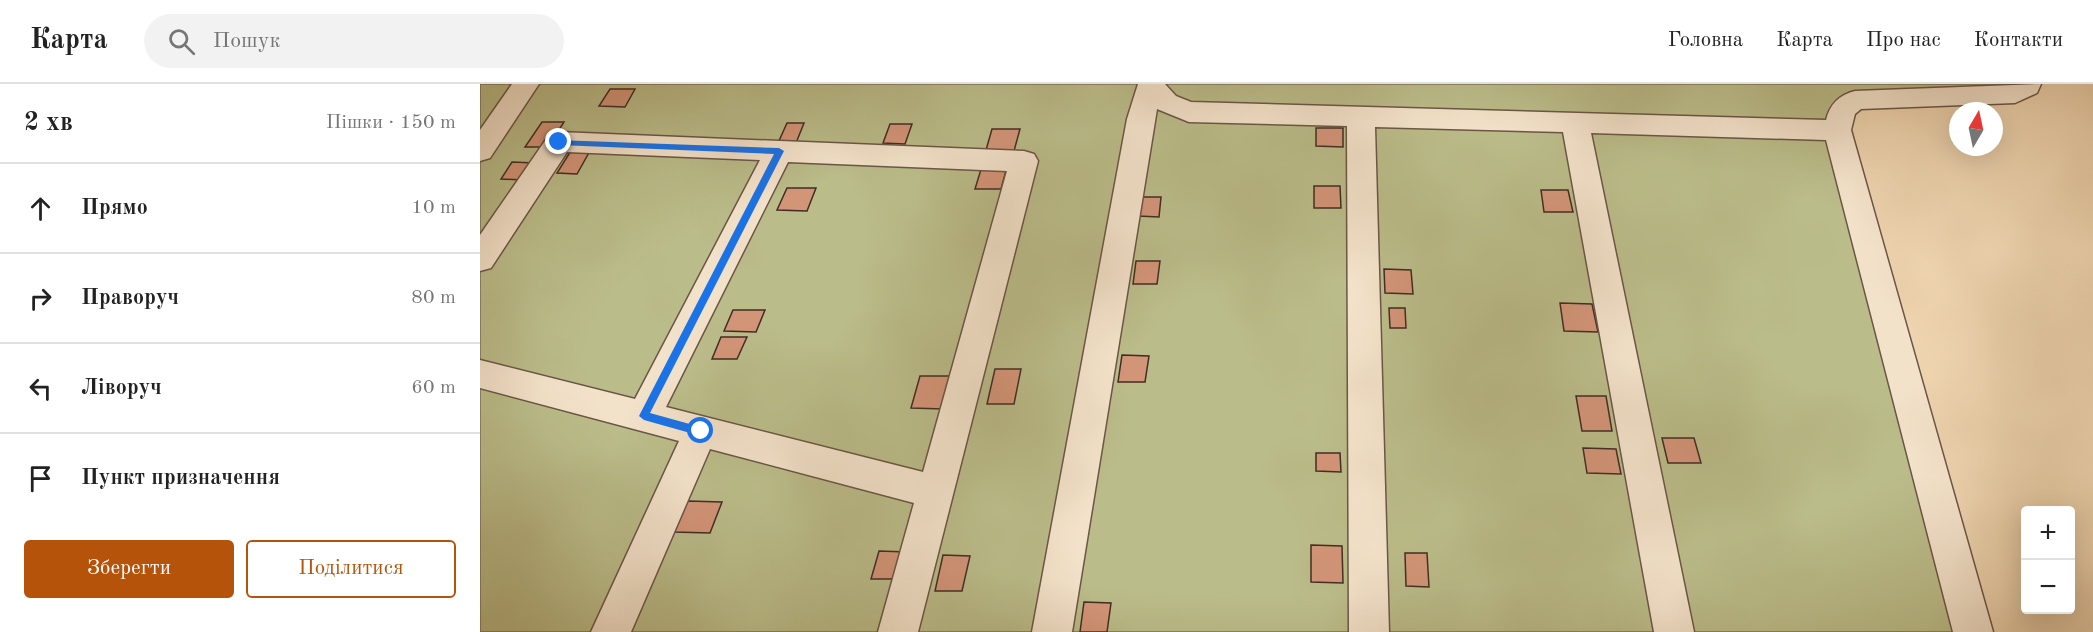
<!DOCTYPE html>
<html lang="uk">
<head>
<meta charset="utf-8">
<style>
	:root { --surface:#fff; --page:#f2f2f2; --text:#222; --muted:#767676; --line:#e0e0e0; --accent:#b45309 }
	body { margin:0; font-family:"Old Standard TT",serif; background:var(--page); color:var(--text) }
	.controls { position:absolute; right:18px; bottom:18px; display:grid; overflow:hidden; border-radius:6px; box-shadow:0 6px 24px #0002 }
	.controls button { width:54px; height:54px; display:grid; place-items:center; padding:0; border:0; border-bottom:2px solid var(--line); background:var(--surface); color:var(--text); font:30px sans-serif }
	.compass { position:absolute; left:1469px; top:18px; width:54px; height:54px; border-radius:50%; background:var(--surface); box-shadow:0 6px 24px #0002; rotate:9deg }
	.stop { position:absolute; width:18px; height:18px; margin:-14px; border:4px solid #1a73e8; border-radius:50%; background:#fff }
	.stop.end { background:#1a73e8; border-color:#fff; box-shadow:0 2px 6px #0008 }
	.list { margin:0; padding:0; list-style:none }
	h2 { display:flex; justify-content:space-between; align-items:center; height:78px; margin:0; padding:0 24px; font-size:26px }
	h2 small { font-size:20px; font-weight:400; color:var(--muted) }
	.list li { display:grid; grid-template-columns:39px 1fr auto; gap:18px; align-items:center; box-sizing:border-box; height:90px; padding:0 24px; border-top:2px solid var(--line) }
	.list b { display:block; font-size:22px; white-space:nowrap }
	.list em { font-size:20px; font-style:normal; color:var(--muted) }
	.actions { display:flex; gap:12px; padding:18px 24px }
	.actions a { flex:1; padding:14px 0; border:2px solid var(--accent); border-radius:6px; text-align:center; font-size:21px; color:var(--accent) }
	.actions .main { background:var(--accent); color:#fff }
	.icon { flex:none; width:33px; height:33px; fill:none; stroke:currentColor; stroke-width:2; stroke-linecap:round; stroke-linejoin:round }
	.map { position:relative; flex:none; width:1613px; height:548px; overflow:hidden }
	header { display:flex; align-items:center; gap:36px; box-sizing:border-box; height:84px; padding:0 30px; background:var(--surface); border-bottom:2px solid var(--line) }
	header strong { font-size:28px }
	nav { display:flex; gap:33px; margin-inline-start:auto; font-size:21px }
	.search { width:420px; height:54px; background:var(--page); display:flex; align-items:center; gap:15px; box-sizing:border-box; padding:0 21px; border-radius:33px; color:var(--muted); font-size:22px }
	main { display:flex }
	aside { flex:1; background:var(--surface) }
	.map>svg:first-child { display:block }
	.green { fill:#babc89; stroke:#7d7457; stroke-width:1.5 }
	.building { fill:#d39578; stroke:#402d25; stroke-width:1.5 }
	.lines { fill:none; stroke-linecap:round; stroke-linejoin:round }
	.minor-casing { stroke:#6b5647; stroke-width:3 }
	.minor { fill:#f3e2ca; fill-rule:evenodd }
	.route { fill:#1a73e8 }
</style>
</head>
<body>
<header>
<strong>Карта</strong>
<div class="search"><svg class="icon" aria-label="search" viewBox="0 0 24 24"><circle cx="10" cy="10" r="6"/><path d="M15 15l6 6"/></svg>Пошук</div>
<nav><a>Головна</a><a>Карта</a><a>Про нас</a><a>Контакти</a></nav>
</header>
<main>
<aside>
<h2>2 хв<small>Пішки · 150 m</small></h2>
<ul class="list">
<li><svg class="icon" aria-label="ahead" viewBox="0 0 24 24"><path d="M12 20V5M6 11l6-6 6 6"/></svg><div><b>Прямо</b></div><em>10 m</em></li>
<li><svg class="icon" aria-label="right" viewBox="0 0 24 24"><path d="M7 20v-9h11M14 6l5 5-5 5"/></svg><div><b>Праворуч</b></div><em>80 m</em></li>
<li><svg class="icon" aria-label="left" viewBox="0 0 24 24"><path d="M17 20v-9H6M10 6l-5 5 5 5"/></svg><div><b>Ліворуч</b></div><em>60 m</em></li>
<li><svg class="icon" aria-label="arrive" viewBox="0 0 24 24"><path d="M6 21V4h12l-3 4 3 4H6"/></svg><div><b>Пункт призначення</b></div></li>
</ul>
<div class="actions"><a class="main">Зберегти</a><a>Поділитися</a></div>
</aside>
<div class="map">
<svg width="1613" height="548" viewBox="0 0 1613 548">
	<rect width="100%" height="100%" fill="#edd3ae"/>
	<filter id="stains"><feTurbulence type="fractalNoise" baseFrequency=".00333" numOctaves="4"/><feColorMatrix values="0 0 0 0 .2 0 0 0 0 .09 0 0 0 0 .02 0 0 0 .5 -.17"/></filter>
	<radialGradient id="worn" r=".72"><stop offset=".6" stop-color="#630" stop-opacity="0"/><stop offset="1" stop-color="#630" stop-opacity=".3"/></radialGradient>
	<path class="green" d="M0,0H1548V3L1362,26L1493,548H0Z"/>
	<g class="building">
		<path d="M130,5H155L145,23L119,22Z"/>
		<path d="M62,38H84L68,63H45Z"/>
		<path d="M307,39H324L316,59H298Z"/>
		<path d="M410,40H432L425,60L403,59Z"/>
		<path d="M836,44H863V63L836,62Z"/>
		<path d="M512,45H540L534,67L506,66Z"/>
		<path d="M92,65H111L97,90L77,89Z"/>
		<path d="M32,78L54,79L43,96L21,95Z"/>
		<path d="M502,82L527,83L521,105H495Z"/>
		<path d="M834,102H860L861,124H834Z"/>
		<path d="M307,104H336L327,127L297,126Z"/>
		<path d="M1061,106H1088L1093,128H1064Z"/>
		<path d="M660,113H681L679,133L658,132Z"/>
		<path d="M656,177H680L677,200H653Z"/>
		<path d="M904,185L931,186L933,210L905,209Z"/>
		<path d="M1080,219L1112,220L1118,248L1084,247Z"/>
		<path d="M909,224H925L926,244H910Z"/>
		<path d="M253,226H285L276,248L244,247Z"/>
		<path d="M241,253H267L257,275H232Z"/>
		<path d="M642,271L669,272L665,298H638Z"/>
		<path d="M515,285H541L534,320H507Z"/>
		<path d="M440,292H472L464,325L431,324Z"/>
		<path d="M1096,312H1126L1132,347H1102Z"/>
		<path d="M1182,354H1214L1221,379H1188Z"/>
		<path d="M1103,364L1136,365L1141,390L1107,389Z"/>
		<path d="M836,369H860L861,388L836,387Z"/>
		<path d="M207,417L242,418L230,449L194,448Z"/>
		<path d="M831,461L862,462L863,499L831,498Z"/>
		<path d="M399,467L427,468L420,495H391Z"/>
		<path d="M925,469H947L949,503L926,502Z"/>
		<path d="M463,471L490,472L482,507H455Z"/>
		<path d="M604,518L631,519L627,548H600Z"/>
	</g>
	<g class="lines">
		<g class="minor-casing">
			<g id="minor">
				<path d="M32,0H59L10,74L0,77V46Z"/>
				<path d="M658,0H685L696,12L711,18L1346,36C1350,20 1359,11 1375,7L1561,0L1557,9L1535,19L1381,25L1375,30L1371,46L1513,548H1473L1346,56L1111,49L1214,548H1174L1083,48L895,43L909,548H869L867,42L709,38L677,25L592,548H552L647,35Z"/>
				<path d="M79,48L544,67L554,70L558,77L438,548H398L434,419L230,365L151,548H111L199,357L0,304V276L155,315L280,76L87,68L11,184L0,187V151L69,51ZM308,78L527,87L443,388L186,323Z"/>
			</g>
		</g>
		<use href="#minor" class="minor"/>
	</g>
	<path class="route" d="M76,56L299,64L304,67L170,329L224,344V350L221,352L164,336L159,332L294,70L79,61Z"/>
	<rect width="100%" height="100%" filter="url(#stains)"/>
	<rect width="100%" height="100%" fill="url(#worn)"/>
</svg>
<div class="controls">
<button>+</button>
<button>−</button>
</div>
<svg class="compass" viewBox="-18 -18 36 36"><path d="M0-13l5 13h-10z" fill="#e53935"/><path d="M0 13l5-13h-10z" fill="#767676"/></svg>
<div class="stop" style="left:221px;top:347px"></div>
<div class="stop end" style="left:79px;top:58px"></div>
</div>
</main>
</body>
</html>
